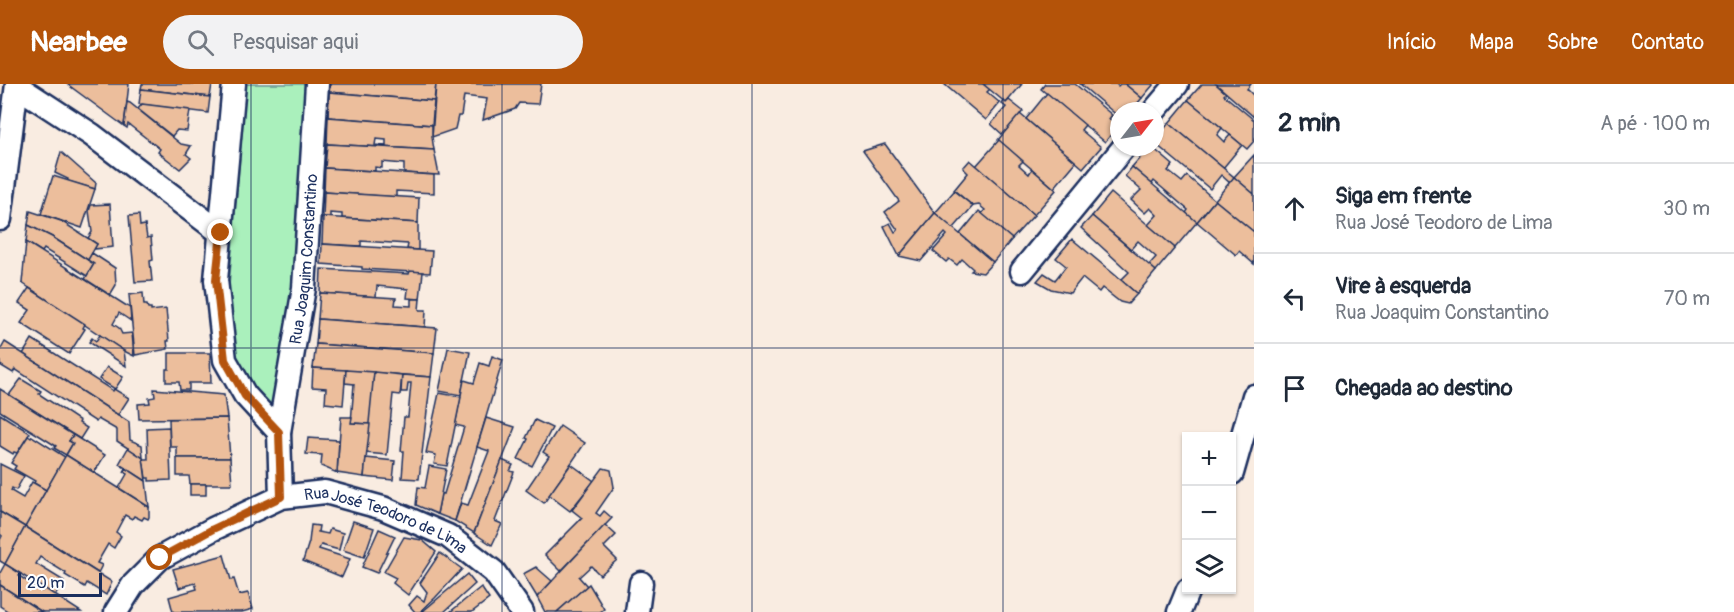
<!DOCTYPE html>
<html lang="pt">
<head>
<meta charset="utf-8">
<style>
	:root { --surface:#fff; --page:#f2f2f3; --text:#1f2937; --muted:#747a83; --line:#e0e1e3; --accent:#b45309 }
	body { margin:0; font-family:Pangolin,sans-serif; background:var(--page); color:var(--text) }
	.controls { position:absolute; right:18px; bottom:18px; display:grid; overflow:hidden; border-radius:0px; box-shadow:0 2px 4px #0004 }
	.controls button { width:54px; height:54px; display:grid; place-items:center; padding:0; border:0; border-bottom:2px solid var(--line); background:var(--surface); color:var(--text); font:30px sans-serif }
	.compass { position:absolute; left:1110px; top:18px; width:54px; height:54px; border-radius:50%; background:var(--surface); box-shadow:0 2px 4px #0004; rotate:59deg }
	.scale { position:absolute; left:18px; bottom:15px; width:84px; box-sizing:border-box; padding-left:6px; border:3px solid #1b2f5e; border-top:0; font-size:16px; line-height:21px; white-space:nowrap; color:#1b2f5e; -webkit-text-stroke:4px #fff; paint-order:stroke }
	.stop { position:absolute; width:18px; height:18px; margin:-14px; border:4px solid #b45309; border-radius:50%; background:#fff }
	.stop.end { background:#b45309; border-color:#fff; box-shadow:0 2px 6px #0008 }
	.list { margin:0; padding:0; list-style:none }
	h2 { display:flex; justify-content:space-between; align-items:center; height:78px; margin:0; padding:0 24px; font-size:26px }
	h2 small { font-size:20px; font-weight:400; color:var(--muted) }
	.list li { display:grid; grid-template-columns:39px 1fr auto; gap:18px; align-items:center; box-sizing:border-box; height:90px; padding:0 24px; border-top:2px solid var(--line) }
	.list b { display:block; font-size:22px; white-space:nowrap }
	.list p { margin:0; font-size:20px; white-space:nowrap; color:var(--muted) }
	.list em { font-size:20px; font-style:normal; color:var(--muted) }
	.icon { flex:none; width:33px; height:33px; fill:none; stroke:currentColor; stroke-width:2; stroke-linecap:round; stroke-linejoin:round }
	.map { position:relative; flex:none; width:1254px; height:528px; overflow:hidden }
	header { display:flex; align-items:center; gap:36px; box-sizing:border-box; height:84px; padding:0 30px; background:var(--accent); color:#fff }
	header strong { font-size:28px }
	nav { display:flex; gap:33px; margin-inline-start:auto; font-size:21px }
	.search { width:420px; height:54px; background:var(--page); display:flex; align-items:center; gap:15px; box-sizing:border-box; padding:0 21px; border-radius:33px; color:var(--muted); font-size:22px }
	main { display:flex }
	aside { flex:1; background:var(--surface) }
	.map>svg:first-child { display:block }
	.green { fill:#aaf0bc; stroke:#62908d; stroke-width:1.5 }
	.building { fill:#ecbe9c; stroke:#1b2f5e; stroke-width:1.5; fill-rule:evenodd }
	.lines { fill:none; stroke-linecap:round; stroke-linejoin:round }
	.minor-casing { stroke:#1b2f5e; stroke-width:27 }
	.minor { stroke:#fff; stroke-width:22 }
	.route { stroke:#b45309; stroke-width:8 }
	.grid { fill:none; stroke:#1b2f5e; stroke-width:1.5; stroke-opacity:0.55 }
	.labels { text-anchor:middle; stroke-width:4.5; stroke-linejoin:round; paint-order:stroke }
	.street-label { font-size:16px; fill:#1b2f5e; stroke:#fff }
</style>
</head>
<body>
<header>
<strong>Nearbee</strong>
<div class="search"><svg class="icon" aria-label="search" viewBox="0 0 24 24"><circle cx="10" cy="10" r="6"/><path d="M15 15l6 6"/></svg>Pesquisar aqui</div>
<nav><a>Início</a><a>Mapa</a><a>Sobre</a><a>Contato</a></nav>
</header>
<main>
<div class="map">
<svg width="1254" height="528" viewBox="0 0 1254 528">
	<rect width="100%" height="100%" fill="#f9ece1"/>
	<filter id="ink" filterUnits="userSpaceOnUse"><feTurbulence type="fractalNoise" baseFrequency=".0167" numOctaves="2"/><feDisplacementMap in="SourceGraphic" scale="12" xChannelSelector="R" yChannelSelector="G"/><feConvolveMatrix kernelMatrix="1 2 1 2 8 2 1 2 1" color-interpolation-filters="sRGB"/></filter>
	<g filter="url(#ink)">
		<path class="green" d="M246,0H306L295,190L272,325L251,307L231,270L229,202Z"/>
		<g class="building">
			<path d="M67,0H129L124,42Z"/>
			<path d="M142,0H212L210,13L141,5Z"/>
			<path d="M330,0H436L434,17L329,8Z"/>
			<path d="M436,0H541L538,20L519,19L515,25L483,36L487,15L464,12L461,32H458L455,45L432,53Z"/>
			<path d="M944,0H983L990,5L987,8L1000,19L986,36Z"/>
			<path d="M983,0H1022L1006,19Z"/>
			<path d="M1045,0H1075L1112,31L1109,35L1118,42L1105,58L1041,5Z"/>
			<path d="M1080,0H1116L1118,2L1120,0H1125L1142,14L1131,27H1119V33Z"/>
			<path d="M1125,0H1154L1142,14Z"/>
			<path d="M1202,0H1216L1226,9L1224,11L1254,36V57L1247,65L1188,16Z"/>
			<path d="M1216,0H1251L1247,5L1254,12V33Z"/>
			<path d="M141,5L210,13L208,29L139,20Z"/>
			<path d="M329,8L434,17L432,41L328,33Z"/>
			<path d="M1047,9L1085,41L1081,46L1101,63L1083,84L1026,35Z"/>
			<path d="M1009,16L1023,27L1003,51L991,40L1006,23L1002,20L1004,17L1006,19Z"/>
			<path d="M1188,16L1222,44L1217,51L1224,58L1230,51L1242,61L1223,84L1169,39Z"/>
			<path d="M127,18L130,19L181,60L191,62L186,70L191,74L180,85L158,68L160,65L128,40L127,44L124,42Z"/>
			<path d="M142,20L190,26L187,47L177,46L172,52L138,25Z"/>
			<path d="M1020,30L1076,78L1054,104L998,56Z"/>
			<path d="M328,33L432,41V53L434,66L327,60ZM376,55L386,56V62L375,61Z"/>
			<path d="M1169,39L1234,93L1230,99L1221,91L1210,105L1157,61L1155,63V56Z"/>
			<path d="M999,56L1023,77L1019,81L1029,90L1032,85L1056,106L1034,131L976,82Z"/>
			<path d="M327,60L434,66L439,91L404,89V80L382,78V84L375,83V87L325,84Z"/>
			<path d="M885,60L935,129L899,172L884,142L890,139L895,148L898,146L885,128L899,117L863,67Z"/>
			<path d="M1149,63H1152L1173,81L1168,87L1182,98L1187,92L1215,116L1197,138L1186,129L1188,126L1154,97L1152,100L1132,83Z"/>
			<path d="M61,68L96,99L95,105L67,97L68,95L55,89Z"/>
			<path d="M1254,71V110L1234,93Z"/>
			<path d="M970,76L1034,131L1012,155L981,130L985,126L979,121L973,122L954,106L968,89L963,84Z"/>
			<path d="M1132,83L1197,138L1175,164L1148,141L1157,131L1150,124L1145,129L1131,116L1141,106L1125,92Z"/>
			<path d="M325,84L434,91V109L396,107V113L324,108Z"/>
			<path d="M53,92L95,105L82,144L41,130Z"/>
			<path d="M1234,93L1254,110V148L1215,116Z"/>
			<path d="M954,107L973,122L953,145L935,129Z"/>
			<path d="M324,108L419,114L418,139L342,134V130L330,129V133H323Z"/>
			<path d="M1111,109L1175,164L1156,187L1149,181L1156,173L1138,157L1131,165L1092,132Z"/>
			<path d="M1215,116L1254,148V180L1239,167L1236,171L1197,138Z"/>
			<path d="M110,120L113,163L94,165L97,160L88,154L92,148L89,127L91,121Z"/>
			<path d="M30,127L61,137L97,160L88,176L52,153L28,141Z"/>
			<path d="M979,127L1012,155L993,178L960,150Z"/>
			<path d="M935,129L993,178L983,189L971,187L973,185L962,175L957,181L949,175L946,178L933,167L947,151L945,149L921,177L899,172Z"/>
			<path d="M139,131L140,142L145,141L147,154L151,153L153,176L150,177L152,197L135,198L129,132Z"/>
			<path d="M1092,132L1156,187L1137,210L1121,196L1129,188L1081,144Z"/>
			<path d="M323,133L418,139V166L407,165L408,160L361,157V162L322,160Z"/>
			<path d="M28,141L52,153L94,180L87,192L44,165L42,168L26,158Z"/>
			<path d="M1072,155L1121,196L1137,210L1128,220L1120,218L1102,204L1099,208L1082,194L1070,209L1051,205L1037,197L1044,189L1055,196L1066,182L1056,174Z"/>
			<path d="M26,158L130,224L131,237L119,229L113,240L119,244L122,250L132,249L134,272L124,267L22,199Z"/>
			<path d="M322,160L432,167L430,189L362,185V183L321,180Z"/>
			<path d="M92,169L115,184L116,201L110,211L85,195L94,180L88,176Z"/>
			<path d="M321,185L409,190L410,187L423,188L420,215L407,214L408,205L377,202L376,213L320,209Z"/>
			<path d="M29,204L85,240L83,244L85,245L69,270L21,239L30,226L19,219Z"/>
			<path d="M143,209L144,221H147L148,224H151V227L166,225L169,257H167L168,265L135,271L129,211Z"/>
			<path d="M320,209L396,214L395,221L411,222V215H420L419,226H426L425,243L318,235Z"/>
			<path d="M318,235L437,244L434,269L316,260Z"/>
			<path d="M100,251L124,267L126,282L89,258L92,254L96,257Z"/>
			<path d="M32,255L113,307L114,305L129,314L118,331L23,270Z"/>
			<path d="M5,258L129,338L130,356L142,361L143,374L117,357V346L98,335L96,338L15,285L13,289L0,281V267Z"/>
			<path d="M316,260L434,269L431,293L313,284Z"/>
			<path d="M448,264L470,268L461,311L439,307Z"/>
			<path d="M169,269H210L211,299H189V306H180L179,298H166V285H169Z"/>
			<path d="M492,272L503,276L455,437L437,430L441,409L444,410L464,343L455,341L464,296L474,299L480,279L489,282Z"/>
			<path d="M107,283L123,293L115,305L99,295Z"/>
			<path d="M313,284L346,286L343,321L325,319L326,304L312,303Z"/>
			<path d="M346,286L374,288L370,340L351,339L354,300L345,299Z"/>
			<path d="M374,288L402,291L400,311L393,310L387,371L366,369Z"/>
			<path d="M402,291L431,293L419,395L402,394L404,367H401L404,333H408L411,299H408L407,308H401Z"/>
			<path d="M21,295L41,307L39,310L80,337L79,339L87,344L80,355L9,311Z"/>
			<path d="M0,305L73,351L69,357L73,359L66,371L54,364L56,362L0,327Z"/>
			<path d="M154,305L224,311L227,334L139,335L138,320L150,319L149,314L155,313Z"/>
			<path d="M439,309L461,313L447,382L434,380L436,371L426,369Z"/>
			<path d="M0,330L30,349L17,369L14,368L13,370L0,362Z"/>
			<path d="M341,333H352L351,339L370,340L364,393L337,389Z"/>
			<path d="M227,334L230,374H177V363H170L169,335Z"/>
			<path d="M486,334L515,343L474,449L455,437L461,419L468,421L489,367L477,363Z"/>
			<path d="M535,336L552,344L532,382L518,375L528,355L526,354Z"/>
			<path d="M560,342L585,359L544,419L526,406L549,372L543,368Z"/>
			<path d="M169,343L171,396L149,397V394H146L143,375H148L147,344Z"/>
			<path d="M73,351L105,371L94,389L66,371L73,359L69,357Z"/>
			<path d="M28,352L31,354L32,352L65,373L46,406L34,399L35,397L14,385L16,382L11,379Z"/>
			<path d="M308,354L339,356L337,389L321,382L322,371L306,370Z"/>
			<path d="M128,364L143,374L146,397L119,380Z"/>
			<path d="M66,371L149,423V433L148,435L144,433L142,436L134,432L132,435L125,431L116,448L121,452L114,464L108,460L97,479L102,481L98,489L25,443Z"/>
			<path d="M177,374H230L232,400H190L189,392H177Z"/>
			<path d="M366,374L395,377L393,396L364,393Z"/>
			<path d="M502,376L513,381L510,387L514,388L495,437L502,440L492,461L474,449Z"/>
			<path d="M0,380L24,392L16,406L12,404L11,407L23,414L32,398L46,406L25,443L0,428Z"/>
			<path d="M571,380L594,397L570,427L549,411Z"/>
			<path d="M429,382L446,385L437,430L416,421L418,403L425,404Z"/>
			<path d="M126,384L146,397L149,423L119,404L127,390L124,388Z"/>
			<path d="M603,384L611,386L614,403L596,429L600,432L604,427L612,434L561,487L545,471L582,434L572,426Z"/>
			<rect x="190" y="400" width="16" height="11"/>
			<path d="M0,428L25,443L5,480L0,477V456L2,452L0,450Z"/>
			<path d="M353,437L374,444L364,473L343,466Z"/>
			<path d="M311,441L319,442L318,448L328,450L330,445L343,449L339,466L321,461L319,465L350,475L342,493L303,477L309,458Z"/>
			<path d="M605,441L616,451L604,463L617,476L600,491L591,482L579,493L587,502L557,528H545L537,513Z"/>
			<path d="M25,443L112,498L106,511L87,499L85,503L65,491L66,489L40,473L36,480L64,497L55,512L5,480Z"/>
			<path d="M379,445L395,452L377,489L362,483Z"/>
			<path d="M404,453L422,456L436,468L408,511L393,499L396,494L384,488Z"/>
			<path d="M440,469L462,485L435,514L420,528H415L409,521L417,512L424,517L427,508L420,499Z"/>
			<path d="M224,471L231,496L234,495L239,511L248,509L253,525L242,528H173L169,513L197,505L195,499L179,504L173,485Z"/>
			<path d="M5,480L21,490L19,492L42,507L44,504L81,528H42L0,501V489Z"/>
			<path d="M536,483L552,497L537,513L523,490Z"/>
			<path d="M467,490L475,500L444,528H422Z"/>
			<path d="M589,500L604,525L600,528H557Z"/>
			<path d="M0,501L42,528H9L0,522Z"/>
			<path d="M481,503L489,515L472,528H450Z"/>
		</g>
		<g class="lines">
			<g class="minor-casing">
				<g id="minor">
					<path d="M234,0L216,196L225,276L245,311L279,348"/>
					<path d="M17,2L92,51L221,149"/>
					<path d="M1154,27L1177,0"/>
					<path d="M0,135L17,0"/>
					<path d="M1022,187L1124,63"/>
					<path d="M1232,389L1254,312"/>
					<path id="s1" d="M281,413L279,348L304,204L317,0"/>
					<path id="s2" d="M116,528L133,501L160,474L213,445L281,413L325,408L383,424L448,452L494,488L522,528"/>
					<path d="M637,528L641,499"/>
					<path d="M1179,528L1188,506"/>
				</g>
			</g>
			<use href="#minor" class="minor"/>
		</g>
	</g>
	<g class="lines" filter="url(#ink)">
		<path class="route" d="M160,474L213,445L281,413L279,348L245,312L225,276L216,196L221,149"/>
	</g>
	<path class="grid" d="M251,0V528M502,0V528M752,0V528M1003,0V528M0,264H1254"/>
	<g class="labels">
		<g class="street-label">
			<text dy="6" stroke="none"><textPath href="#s1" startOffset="240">Rua Joaquim Constantino</textPath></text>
			<text dy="6" stroke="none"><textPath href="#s2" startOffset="316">Rua José Teodoro de Lima</textPath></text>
		</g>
	</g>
</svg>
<div class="controls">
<button>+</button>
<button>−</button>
<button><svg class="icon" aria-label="layers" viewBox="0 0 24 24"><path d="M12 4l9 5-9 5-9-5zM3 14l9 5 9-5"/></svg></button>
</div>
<svg class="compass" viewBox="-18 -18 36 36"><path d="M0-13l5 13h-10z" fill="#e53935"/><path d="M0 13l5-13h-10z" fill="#747a83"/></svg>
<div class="scale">20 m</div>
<div class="stop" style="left:160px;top:474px"></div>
<div class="stop end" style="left:221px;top:149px"></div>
</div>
<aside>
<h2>2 min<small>A pé · 100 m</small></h2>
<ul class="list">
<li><svg class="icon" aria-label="ahead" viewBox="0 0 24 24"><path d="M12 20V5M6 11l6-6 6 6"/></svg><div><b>Siga em frente</b><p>Rua José Teodoro de Lima</p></div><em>30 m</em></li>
<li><svg class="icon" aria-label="left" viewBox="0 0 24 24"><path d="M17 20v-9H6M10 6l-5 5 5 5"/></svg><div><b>Vire à esquerda</b><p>Rua Joaquim Constantino</p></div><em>70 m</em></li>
<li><svg class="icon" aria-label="arrive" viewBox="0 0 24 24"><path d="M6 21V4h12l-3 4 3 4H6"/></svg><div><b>Chegada ao destino</b></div></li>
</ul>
</aside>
</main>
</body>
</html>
